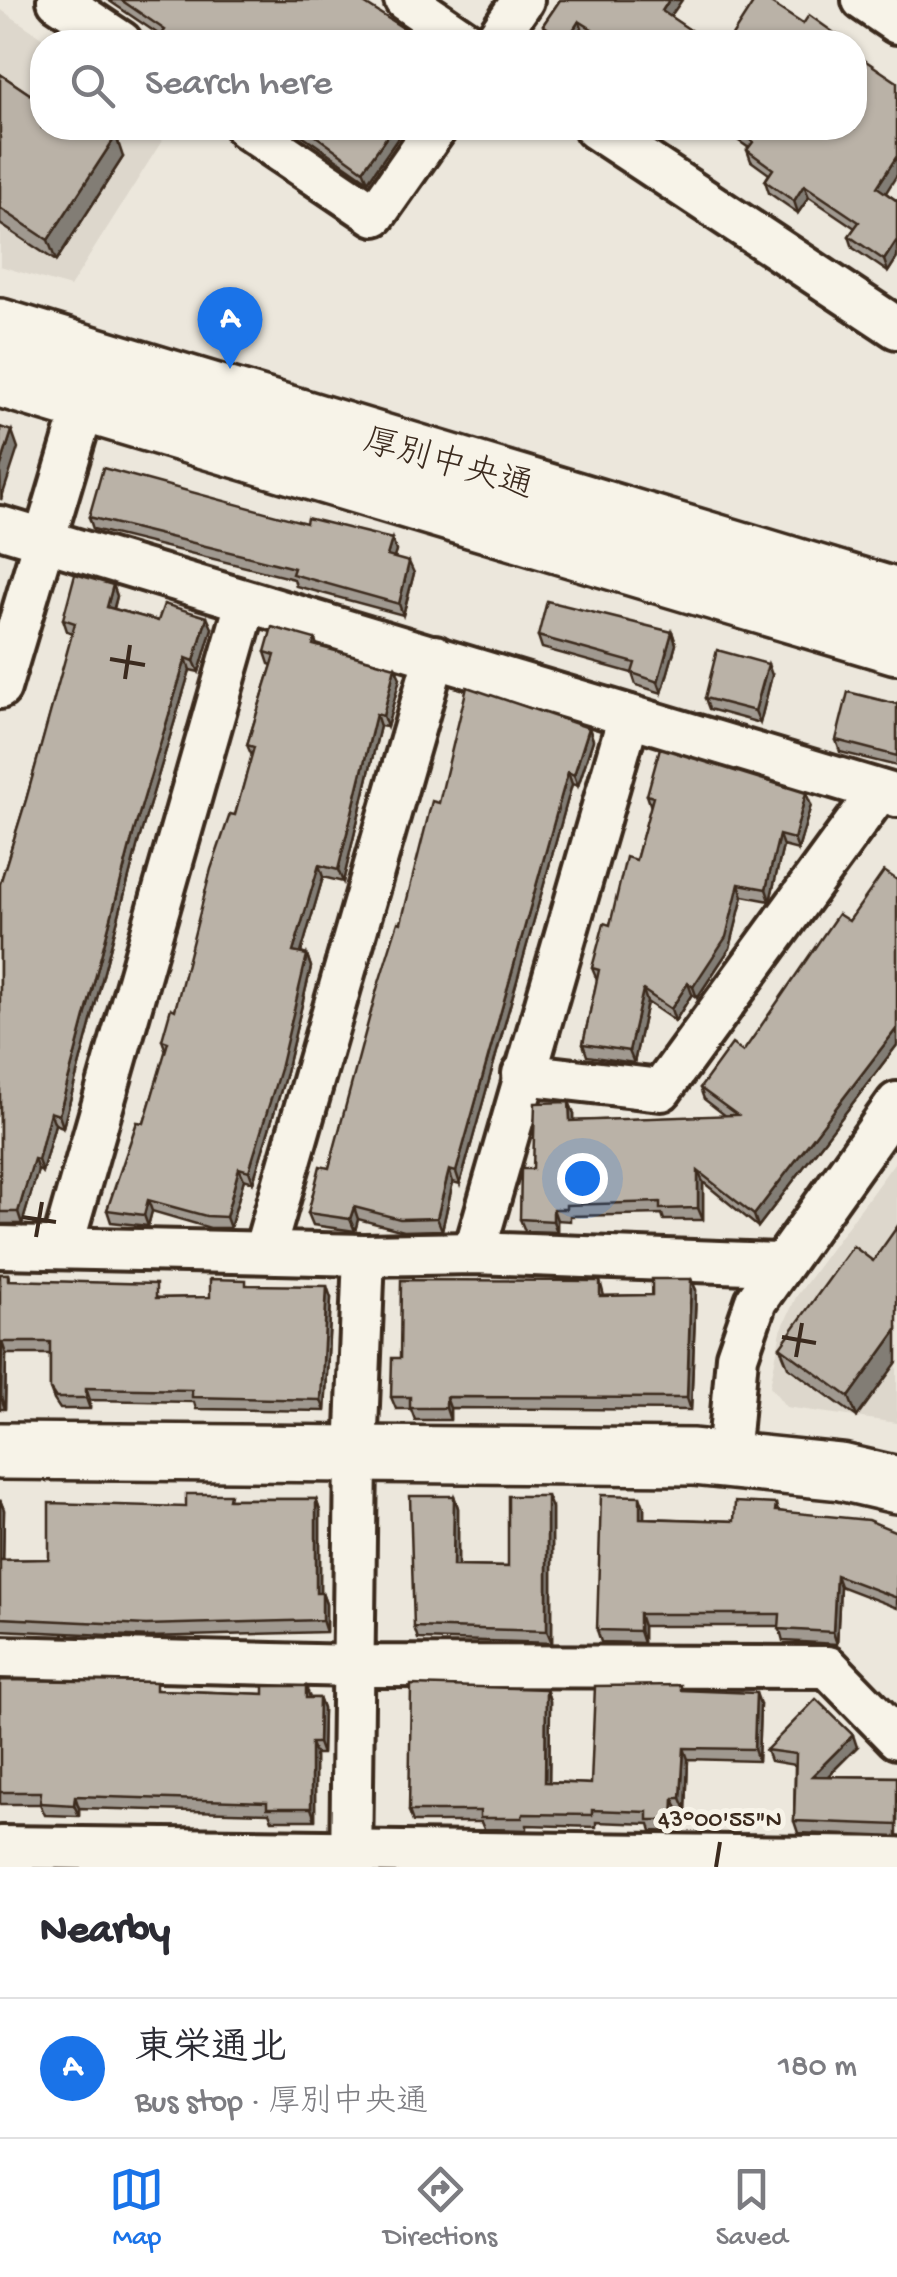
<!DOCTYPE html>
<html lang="en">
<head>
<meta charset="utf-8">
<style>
	:root { --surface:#fff; --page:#f2f2f3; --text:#2b2b33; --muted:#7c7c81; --line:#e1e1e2; --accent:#1a73e8 }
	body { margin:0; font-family:"Gochi Hand","Klee One",sans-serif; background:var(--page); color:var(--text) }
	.you { position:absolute; left:582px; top:1178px; width:35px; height:35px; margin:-25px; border:8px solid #fff; border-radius:50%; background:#1a73e8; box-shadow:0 0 0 15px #1a73e833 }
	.badge { display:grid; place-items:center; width:65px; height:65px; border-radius:50%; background:var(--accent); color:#fff; font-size:32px; font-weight:700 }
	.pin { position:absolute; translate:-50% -82px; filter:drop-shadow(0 2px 5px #0008) }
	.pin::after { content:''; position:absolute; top:52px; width:35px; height:30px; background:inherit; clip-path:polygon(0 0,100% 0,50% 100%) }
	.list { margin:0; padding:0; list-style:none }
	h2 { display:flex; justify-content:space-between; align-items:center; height:130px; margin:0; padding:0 40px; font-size:42px }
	h2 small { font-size:32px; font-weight:400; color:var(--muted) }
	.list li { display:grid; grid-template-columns:65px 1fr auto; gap:30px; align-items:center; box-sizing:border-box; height:140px; padding:0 40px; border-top:2px solid var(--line) }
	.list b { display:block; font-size:38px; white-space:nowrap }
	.list p { margin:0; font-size:32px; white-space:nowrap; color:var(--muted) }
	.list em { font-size:32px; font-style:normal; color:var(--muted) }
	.icon { flex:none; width:55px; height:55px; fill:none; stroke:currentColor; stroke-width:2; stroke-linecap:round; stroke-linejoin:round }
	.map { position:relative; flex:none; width:897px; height:1867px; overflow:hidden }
	.search { position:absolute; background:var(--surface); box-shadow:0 2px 8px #0004; left:30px; right:30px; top:30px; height:110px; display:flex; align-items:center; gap:25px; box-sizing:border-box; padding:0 35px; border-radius:40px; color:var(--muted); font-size:38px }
	.sheet { height:270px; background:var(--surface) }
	nav { display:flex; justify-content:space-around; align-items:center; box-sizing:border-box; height:140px; border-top:2px solid var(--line); background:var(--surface); font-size:28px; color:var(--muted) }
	nav a { display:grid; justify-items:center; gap:5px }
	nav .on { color:var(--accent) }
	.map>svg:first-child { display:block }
	.built { fill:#ddd7cc }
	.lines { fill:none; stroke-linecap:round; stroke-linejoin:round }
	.street-casing { stroke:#3b2a1e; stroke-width:48 }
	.secondary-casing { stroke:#3b2a1e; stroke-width:62 }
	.street { stroke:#f7f3e8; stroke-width:40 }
	.secondary { stroke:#f7f3e8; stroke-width:55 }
	.wall { fill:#a09990; stroke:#3b2a1e; stroke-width:2.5 }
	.shaded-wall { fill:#827d75; stroke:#3b2a1e; stroke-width:2.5 }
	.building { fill:#bab2a7; stroke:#3b2a1e; stroke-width:2.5 }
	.ticks { fill:none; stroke:#3b2a1e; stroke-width:4 }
	.labels { text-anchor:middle; stroke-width:10; stroke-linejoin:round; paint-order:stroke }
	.street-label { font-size:35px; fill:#3b2a1e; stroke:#f7f3e8 }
	.ticks-label { font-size:25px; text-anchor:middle; fill:#3b2a1e; stroke:#f7f3e8; stroke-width:10; stroke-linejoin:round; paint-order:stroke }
</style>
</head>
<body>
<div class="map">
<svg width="897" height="1867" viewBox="0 0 897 1867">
	<rect width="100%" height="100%" fill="#ece7dc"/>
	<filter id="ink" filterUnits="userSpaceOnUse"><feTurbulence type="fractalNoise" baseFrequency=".01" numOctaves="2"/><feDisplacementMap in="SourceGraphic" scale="20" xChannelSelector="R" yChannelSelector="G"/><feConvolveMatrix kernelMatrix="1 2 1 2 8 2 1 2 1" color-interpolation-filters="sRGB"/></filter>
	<g filter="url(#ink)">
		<g class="built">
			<path d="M0,9L49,42H42V128H170L70,287L0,266Z"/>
			<path d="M897,1159V1423L786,1407L770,1386L781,1331L796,1297Z"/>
		</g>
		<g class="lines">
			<g class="street-casing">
				<g id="street">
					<path d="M58,0L121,42"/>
					<path d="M405,0L467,42"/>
					<path d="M863,0L897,23"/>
					<path d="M494,42L523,0"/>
					<path d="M246,128L375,215L436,128"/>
					<path d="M595,128L897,328"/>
					<path d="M0,527L897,796"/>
					<path d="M0,688L92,380"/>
					<path d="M523,1074L661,1090L879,791"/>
					<path d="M0,1247L364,1255L474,1253L778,1264"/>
					<path d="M62,1247L246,603"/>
					<path d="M264,1252L435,656"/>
					<path d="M474,1253L629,716"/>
					<path d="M728,1459L737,1356L756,1301L897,1103"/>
					<path d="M0,1657L354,1666L828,1667L897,1738"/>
					<path d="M0,1847L897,1858"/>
					<path d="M351,1867L356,1455L364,1255"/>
				</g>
			</g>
			<g class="secondary-casing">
				<g id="secondary">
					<path d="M0,327L897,597"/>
					<path d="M0,379L897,646"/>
					<path d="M0,1451L693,1457L841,1472L897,1485"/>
				</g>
			</g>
			<use href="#street" class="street"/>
			<use href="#secondary" class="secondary"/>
		</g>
		<g class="wall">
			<path d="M108,0H330L425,42H162L161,36Z"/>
			<path d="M560,0L670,17L708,42H599L584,33L577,42H556L547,36L543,25Z"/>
			<path d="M0,74L123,157L56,261L0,224Z"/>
			<path d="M292,128H405L368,181Z"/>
			<path d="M720,128H854L886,193L897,201V258L888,272L853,248L849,236L855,228L809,197L798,213L769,193L765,181L769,174L751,161L747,150L749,148Z"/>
			<path d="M89,517L306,523L392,539L396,551L394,557L414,573L403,615L296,586L294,579L93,529Z"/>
			<path d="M113,585L117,596L114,609L158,621L212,628L199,672L190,670L138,843L63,1127L55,1124L42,1172L38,1170L22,1224H0V884L26,800L73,633L67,631L63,619Z"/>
			<path d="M672,632L676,644L662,693L636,685L632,673L542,648L538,636Z"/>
			<path d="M315,639L317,646L400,678L387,727L380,726L343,882L323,877L301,953L307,955L311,967L284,1080L253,1182L244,1179L230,1228H210L152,1211L148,1226L111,1222L107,1210L144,1123L166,1051L162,1040L175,1010L235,815L252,756L247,745L272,665L269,664L265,652Z"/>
			<path d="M772,675L760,723L709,709L705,698Z"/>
			<path d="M897,704V766L840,752L836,740Z"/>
			<path d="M589,728L593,740L578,786L572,784L460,1184L453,1182L442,1230L404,1231L358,1219L355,1231L313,1225L308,1213L329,1168L401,923L439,803Z"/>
			<path d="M647,795L811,805L798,850L783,846L770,901L743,896L730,948L697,998L692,994L675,1021L647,1002L634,1063L587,1056L583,1044L597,980L592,968L636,860L651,807Z"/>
			<path d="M897,880V1045L758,1227L703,1182V1220H664L662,1214L570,1216V1221L557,1220V1232L525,1231L520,1219L533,1169L569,1102L574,1114V1121L726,1116L704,1099L700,1088L743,1052L849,921Z"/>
			<path d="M873,1261L857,1417L788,1367L780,1347Z"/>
			<path d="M0,1274H8L10,1280L160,1298L210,1297L248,1285L331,1298L325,1411L196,1409L194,1402L90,1400V1409H60L54,1400L50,1389V1354H6L5,1409H0Z"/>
			<path d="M691,1279L696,1290L691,1410L450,1408V1420H415L411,1409H396L391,1397L400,1358L600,1281L604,1296L652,1295Z"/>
			<path d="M454,1496L458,1508V1566L508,1567L552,1508V1643L418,1639L414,1627Z"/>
			<path d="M231,1499H316L320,1511V1593H322L326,1604V1632L150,1637L0,1630V1500L4,1510L3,1560L49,1559L186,1507Z"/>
			<path d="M776,1504L778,1511L897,1532V1608L840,1586L837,1644L783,1641L779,1626H643V1643L601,1642L597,1630L644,1507V1518L734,1521Z"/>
			<path d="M0,1680L159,1690L264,1694L306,1686L310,1698H319L323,1709L322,1754H315V1820H272L269,1813L79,1808V1816L45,1815L40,1804H0Z"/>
			<path d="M546,1689L550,1701L549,1782L591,1784L683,1690L760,1704L758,1761L688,1759L686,1810L678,1809L677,1832L652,1831L650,1824L596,1822V1827L527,1825V1830L484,1829L481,1822H413L409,1811Z"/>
			<path d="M857,1747L828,1776L897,1777V1837L798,1833L794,1821L795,1765L770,1761L766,1750Z"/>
		</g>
		<g class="shaded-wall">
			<path d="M669,0H682L666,23L662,11Z"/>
			<path d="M579,21L584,33L577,42H566V41Z"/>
			<path d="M393,128H405L368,181L363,170Z"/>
			<path d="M116,136L123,157L56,261L48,240Z"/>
			<path d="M897,156V175L882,199L877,187Z"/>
			<path d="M804,185L809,197L798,213L794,201Z"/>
			<path d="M897,240V258L888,272L884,260Z"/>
			<path d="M12,431L18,448L1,500L0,468Z"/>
			<path d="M392,539L396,551L391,567L387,556Z"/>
			<path d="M409,562L414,573L403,615L399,604Z"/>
			<path d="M113,585L117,596L111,618L107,607Z"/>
			<path d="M207,617L212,628L199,672L194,661Z"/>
			<path d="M672,632L676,644L662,693L658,682Z"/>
			<path d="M186,658L190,670L138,843L63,1127L59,1115L134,831Z"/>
			<path d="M768,664L772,675L760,723L755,711Z"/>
			<path d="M395,667L400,678L387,727L383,716Z"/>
			<path d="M376,714L380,726L343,882L338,870Z"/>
			<path d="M589,728L593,740L578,786L574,775Z"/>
			<path d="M568,772L572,784L460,1184L456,1172Z"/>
			<path d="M806,793L811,805L798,850L794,839Z"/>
			<path d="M779,835L783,846L770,901L766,889Z"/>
			<path d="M319,865L323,877L298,963L293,952Z"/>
			<path d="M739,884L743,896L730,948L697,998L693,987Z"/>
			<path d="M307,955L311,967L284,1080L253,1182L249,1171Z"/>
			<path d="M688,983L692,994L675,1021L671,1009Z"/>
			<path d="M643,990L647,1002L634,1063L629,1051Z"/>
			<path d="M897,1028V1045L758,1227L754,1215Z"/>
			<path d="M569,1102L574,1114V1132L570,1121Z"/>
			<path d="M50,1112L55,1124L42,1172L38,1160Z"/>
			<path d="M34,1159L38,1170L22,1224L18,1212Z"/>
			<path d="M239,1168L244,1179L230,1228L226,1217Z"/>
			<path d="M449,1170L453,1182L442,1230L437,1218Z"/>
			<path d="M698,1171L703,1182V1220L698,1208Z"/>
			<path d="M148,1200L152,1211L148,1226L144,1215Z"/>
			<path d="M354,1207L358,1219L355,1231L350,1219Z"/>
			<path d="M553,1209L557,1220V1232L553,1221Z"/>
			<path d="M691,1279L696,1290L691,1410L687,1398Z"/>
			<path d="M327,1286L331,1298L325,1411L321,1400Z"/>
			<path d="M897,1330V1362L857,1417L849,1397Z"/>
			<path d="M2,1342L6,1354L5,1409L1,1397Z"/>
			<path d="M86,1388L90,1400V1409L86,1398Z"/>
			<path d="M446,1397L450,1408V1420L446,1408Z"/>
			<path d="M454,1496L458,1508V1577L453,1566Z"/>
			<path d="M547,1496L552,1508V1643L547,1631Z"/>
			<path d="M640,1496L644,1507V1529L640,1518Z"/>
			<path d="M316,1499L320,1511V1604L316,1593Z"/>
			<path d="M0,1500L4,1510L3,1571L0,1564Z"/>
			<path d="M836,1575L840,1586L837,1644L833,1632Z"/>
			<path d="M322,1593L326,1604V1632L322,1620Z"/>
			<path d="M639,1614L643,1626V1643L639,1631Z"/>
			<path d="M546,1689L550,1701L549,1794L545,1782Z"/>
			<path d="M756,1693L760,1704L758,1761L754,1749Z"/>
			<path d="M319,1698L323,1709L322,1754L318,1743Z"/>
			<path d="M853,1735L857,1747L816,1788L812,1776Z"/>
			<path d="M311,1743L315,1754V1820L311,1808Z"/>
			<path d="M684,1748L688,1759L686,1810L681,1798Z"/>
			<path d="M75,1796L79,1808V1816L74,1805Z"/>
			<path d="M674,1798L678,1809L677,1832L673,1820Z"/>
		</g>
		<g class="building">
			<path d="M121,0H359L425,42H196L191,39L188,42H169L160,37L165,30Z"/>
			<path d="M560,0H669L662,11L708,42H613L579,21L566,41L543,25Z"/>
			<path d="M755,0H766L803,24L809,15L840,37L837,41L839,42H728Z"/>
			<path d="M854,53L897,82V156L877,187L897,201V240L884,260L849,236L859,222L804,185L794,201L765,181L773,169L747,150L753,142L732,128H854Z"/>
			<path d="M0,74L40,101L42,98V128H102L116,136L48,240L0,208Z"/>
			<path d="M305,128H393L363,170Z"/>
			<path d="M0,427L12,431L0,468Z"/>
			<path d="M103,468L306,523L307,518L392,539L387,556L409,562L399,604L292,574L294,568L89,517Z"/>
			<path d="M75,574L113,585L107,607L158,621L164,604L207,617L194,661L186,658L134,831L59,1115L50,1112L38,1160L34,1159L18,1212H0V884L26,800L75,623L63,619Z"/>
			<path d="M547,601L672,632L658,682L632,673L635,663L538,636Z"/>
			<path d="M272,627L315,639L313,645L395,667L383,716L376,714L338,870L319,865L293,952L307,955L280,1069L249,1171L239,1168L226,1217L206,1216L148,1200L144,1215L107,1210L137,1122L144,1123L168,1042L162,1040L171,1008L175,1010L211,869L230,814L235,815L254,747L247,745L275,655L265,652Z"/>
			<path d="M717,650L768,664L755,711L705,698Z"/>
			<path d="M467,687L589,728L574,775L568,772L456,1172L449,1170L437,1218L400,1219L354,1207L350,1219L308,1213L320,1166L329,1168L377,989L398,922L401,923L432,801L439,803Z"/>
			<path d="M848,692L897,704V756L836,740Z"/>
			<path d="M660,748L806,793L794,839L779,835L766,889L739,884L726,937L693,987L688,983L671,1009L643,990L629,1051L583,1044L599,970L592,968L604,923L610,925L626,857L636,860L653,797L647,795Z"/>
			<path d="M884,871L897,880V1028L754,1215L698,1171V1208L660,1209V1202L566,1205V1209H553V1221L520,1219L521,1169H533L535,1103L569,1102L570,1121L737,1115L700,1088L732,1044L743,1052L838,914L849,921Z"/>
			<path d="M897,1227V1330L849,1397L780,1347L853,1246L873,1261Z"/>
			<path d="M0,1274H8V1280L156,1284V1298L210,1297V1279L246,1280V1285L327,1286L321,1400L192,1397V1390L86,1388V1398H56L50,1389V1342H2L0,1397Z"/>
			<path d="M652,1279H691L687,1398L446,1397V1408H410V1397H391L392,1358H400L401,1280L600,1281V1296L652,1295Z"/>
			<path d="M186,1494H230L229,1499H316V1593H322V1620L146,1625L0,1618V1560L49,1559V1503L186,1507Z"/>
			<path d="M601,1495L640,1496V1518L734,1521L735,1502L776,1504L775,1511L868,1520L897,1532V1598L836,1575L833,1632L779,1629L780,1614H639V1631L597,1630Z"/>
			<path d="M410,1496H454L453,1566L508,1567V1496H547V1631L414,1627Z"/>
			<path d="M0,1680L156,1682V1690L264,1694V1686H306V1698H319L318,1743H311V1808H267V1802L75,1796L74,1805L40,1803L41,1792H0Z"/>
			<path d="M411,1685L546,1689L545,1782L591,1784L595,1686L681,1685V1690L756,1693L754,1749L684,1748L681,1798H674L673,1820H648V1812L592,1810V1815L523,1814L522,1818H480V1811H409Z"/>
			<path d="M816,1699L853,1735L812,1776L897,1777V1825L794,1821L796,1754L766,1750Z"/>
		</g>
	</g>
	<path class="ticks" d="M110,659L145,665M125,679L130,645M22,1217L56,1222M36,1237L42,1202M782,1337L816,1343M796,1357L802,1323M716,1867L720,1842"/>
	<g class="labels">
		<g class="street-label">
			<text transform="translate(449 461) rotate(16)" y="12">厚別中央通</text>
		</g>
	</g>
	<g class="ticks-label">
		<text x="720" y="1826">43°00'55"N</text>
	</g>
</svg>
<div class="you"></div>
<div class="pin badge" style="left:230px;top:369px">A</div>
<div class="search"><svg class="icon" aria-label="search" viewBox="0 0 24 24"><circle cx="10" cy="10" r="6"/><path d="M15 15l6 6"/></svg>Search here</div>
</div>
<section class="sheet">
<h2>Nearby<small></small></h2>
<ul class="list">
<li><span class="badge">A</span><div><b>東栄通北</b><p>Bus stop · 厚別中央通</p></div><em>180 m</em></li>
</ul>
</section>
<nav>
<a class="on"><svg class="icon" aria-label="map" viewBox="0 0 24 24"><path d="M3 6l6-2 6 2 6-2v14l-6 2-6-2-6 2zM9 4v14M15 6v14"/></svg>Map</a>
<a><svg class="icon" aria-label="directions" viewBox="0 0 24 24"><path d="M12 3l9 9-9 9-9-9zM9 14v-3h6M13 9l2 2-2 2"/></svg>Directions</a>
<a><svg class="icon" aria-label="saved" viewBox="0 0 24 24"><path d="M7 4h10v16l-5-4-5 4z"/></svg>Saved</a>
</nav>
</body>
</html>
